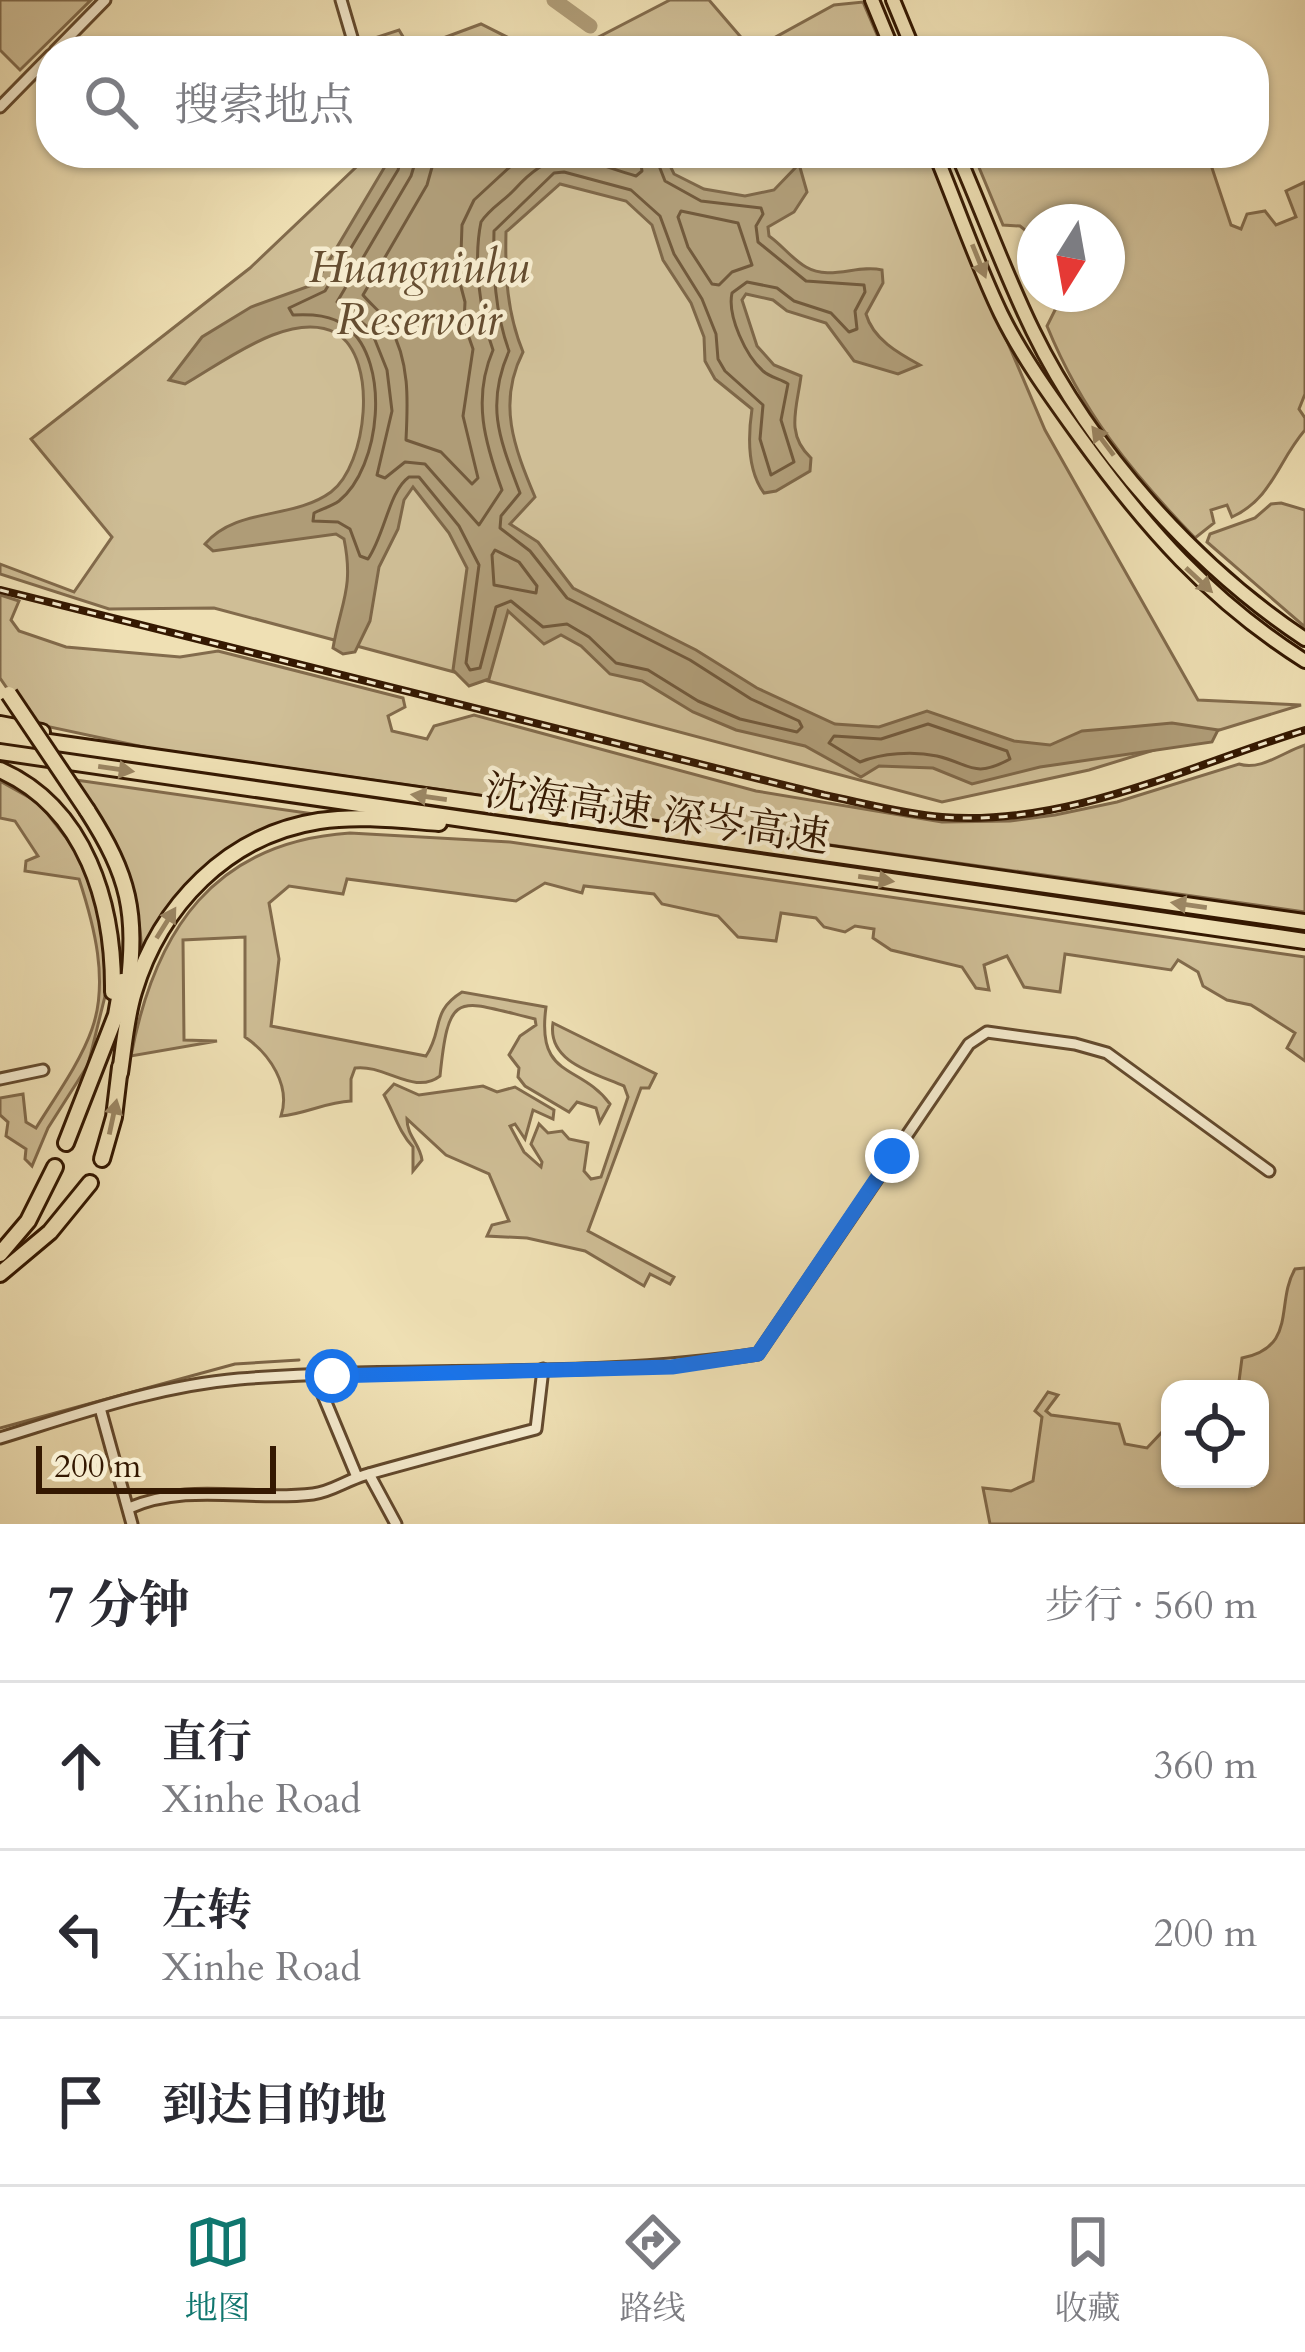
<!DOCTYPE html>
<html lang="zh">
<head>
<meta charset="utf-8">
<style>
	:root { --surface:#fff; --page:#f7f7f7; --text:#2b2b33; --muted:#7c7c81; --line:#e1e1e2; --accent:#0f766e }
	body { margin:0; font-family:Cardo,"Noto Serif SC",serif; background:var(--page); color:var(--text) }
	.controls { position:absolute; right:36px; bottom:36px; display:grid; overflow:hidden; border-radius:24px; box-shadow:0 3px 9px #0004 }
	.controls button { width:108px; height:108px; display:grid; place-items:center; padding:0; border:0; border-bottom:3px solid var(--line); background:var(--surface); color:var(--text); font:60px sans-serif }
	.compass { position:absolute; left:1017px; top:204px; width:108px; height:108px; border-radius:50%; background:var(--surface); box-shadow:0 3px 9px #0004; rotate:191deg }
	.scale { position:absolute; left:36px; bottom:30px; width:240px; box-sizing:border-box; padding-left:12px; border:6px solid #341801; border-top:0; font-size:33px; line-height:42px; white-space:nowrap; color:#341801; -webkit-text-stroke:9px #f5ebce; paint-order:stroke }
	.stop { position:absolute; width:36px; height:36px; margin:-27px; border:9px solid #1a73e8; border-radius:50%; background:#fff }
	.stop.end { background:#1a73e8; border-color:#fff; box-shadow:0 3px 12px #0008 }
	.list { margin:0; padding:0; list-style:none }
	h2 { display:flex; justify-content:space-between; align-items:center; height:156px; margin:0; padding:0 48px; font-size:51px }
	h2 small { font-size:39px; font-weight:400; color:var(--muted) }
	.list li { display:grid; grid-template-columns:78px 1fr auto; gap:36px; align-items:center; box-sizing:border-box; height:168px; padding:0 48px; border-top:3px solid var(--line) }
	.list b { display:block; font-size:45px; white-space:nowrap }
	.list p { margin:0; font-size:39px; white-space:nowrap; color:var(--muted) }
	.list em { font-size:39px; font-style:normal; color:var(--muted) }
	.icon { flex:none; width:66px; height:66px; fill:none; stroke:currentColor; stroke-width:2; stroke-linecap:round; stroke-linejoin:round }
	.map { position:relative; flex:none; width:1305px; height:1524px; overflow:hidden }
	.search { position:absolute; background:var(--surface); box-shadow:0 3px 9px #0004; left:36px; right:36px; top:36px; height:132px; display:flex; align-items:center; gap:30px; box-sizing:border-box; padding:0 42px; border-radius:48px; color:var(--muted); font-size:45px }
	.sheet { height:660px; background:var(--surface) }
	nav { display:flex; justify-content:space-around; align-items:center; box-sizing:border-box; height:168px; border-top:3px solid var(--line); background:var(--surface); font-size:33px; color:var(--muted) }
	nav a { display:grid; justify-items:center; gap:6px }
	nav .on { color:var(--accent) }
	.map>svg:first-child { display:block }
	.green { fill:#cfbe96; stroke:#826b4c; stroke-width:3 }
	.water { fill:#af9c77; stroke:#7e6748; stroke-width:3 }
	.lines { fill:none; stroke-linecap:round; stroke-linejoin:round }
	.shore { stroke:#725a3c; stroke-width:3 }
	.stream { stroke:#7e6748; stroke-width:3 }
	.river { stroke:#af9c77; stroke-width:15 }
	.minor-casing { stroke:#634a2e; stroke-width:15 }
	.major-casing { stroke:#341801; stroke-width:18 }
	.highway-casing { stroke:#341801; stroke-width:20 }
	.minor { stroke:#f5ebce; stroke-width:9 }
	.major { stroke:#efe0b4; stroke-width:12 }
	.highway { stroke:#efe0b4; stroke-width:14 }
	.rail-casing { stroke:#341801; stroke-width:8 }
	.rail { stroke:#f5ebce; stroke-width:3; stroke-dasharray:9; stroke-linecap:butt }
	.highway-bridge-casing { stroke:#341801; stroke-width:20; stroke-linecap:butt }
	.highway-bridge { stroke:#efe0b4; stroke-width:14 }
	.oneway { fill:#9b8663 }
	.route { stroke:#1a73e8; stroke-width:15 }
	.labels { text-anchor:middle; stroke-width:9; stroke-linejoin:round; paint-order:stroke }
	.street-label { font-size:42px; fill:#341801; stroke:#f5ebce }
	.water-label { font-size:45px; font-style:italic; fill:#654d30; stroke:#f5ebce }
</style>
</head>
<body>
<div class="map">
<svg width="1305" height="1524" viewBox="0 0 1305 1524">
	<rect width="100%" height="100%" fill="#efe0b4"/>
	<filter id="stains"><feTurbulence type="fractalNoise" baseFrequency=".00167" numOctaves="4"/><feColorMatrix values="0 0 0 0 .2 0 0 0 0 .09 0 0 0 0 .02 0 0 0 .5 -.17"/></filter>
	<radialGradient id="worn" r=".72"><stop offset=".6" stop-color="#630" stop-opacity="0"/><stop offset="1" stop-color="#630" stop-opacity=".3"/></radialGradient>
	<g class="green">
		<path d="M0,0H91L20,70L0,50Z"/>
		<path d="M670,0H709L752,50L834,5L863,2L884,51H341V49L399,30L411,50L481,24L527,47L583,45Z"/>
		<path d="M371,153H927L1045,430L1198,700L1301,705L1089,770L942,802L214,608L109,609L0,574V564L74,592L112,537L31,439L250,268Z"/>
		<path d="M973,153H1207L1231,225L1241,229L1247,214L1265,211L1276,225L1296,217L1286,191L1305,182V394L1299,409L1305,418V430C1278,461 1272,499 1232,517L1227,505L1211,510L1214,523L1195,538C1131,472 1082,412 1047,326L1063,294H1107V222H1035V238L1020,226L1003,225Z"/>
		<path d="M1281,503L1305,510V627L1207,542L1210,534L1255,518L1271,504Z"/>
		<path d="M0,595L19,601L11,620L19,631L66,647L180,657L218,651L403,698L405,707L388,716L392,731L427,739L434,726L474,715L756,791L942,822L1010,821L1055,815L1117,802L1239,764C1261,771 1283,752 1305,745V912L153,749L31,723L0,678Z"/>
		<path d="M69,779L328,816L296,825L217,860L142,957C140,879 111,842 69,779Z"/>
		<path d="M0,781L39,803L75,849L101,910L109,980L88,1065L48,1128L32,1166L25,1159L26,1149L6,1136L8,1122L0,1115V1098L23,1094L26,1122L36,1128C55,1097 80,1063 92,1029C109,981 94,925 79,879L25,871L26,861L38,856L15,821L0,818Z"/>
		<path d="M350,833L510,842L1305,957V1061L1287,1048L1295,1033L1251,1005L1227,1000L1203,986L1198,972L1178,960L1171,970L1065,954L1060,992L1024,987L1007,956L984,965L989,990L976,988L962,967L891,950L873,938L874,929L855,926L845,932L824,927L816,918L781,913L776,941L738,937L718,916L662,904L654,894L584,886L582,893L545,883L516,901L347,879L343,894L289,886L269,903L279,959L271,1026L426,1056C444,1029 430,1012 462,992L546,1007C536,1080 580,1063 610,1104L600,1122L596,1108L577,1102L569,1112L525,1086L518,1077L519,1068L509,1055L520,1036L536,1025L535,1019C457,1000 449,988 440,1076C414,1096 385,1064 355,1068L351,1079V1101C326,1102 305,1114 281,1116C291,1086 270,1054 245,1037V937L183,940L184,1040L217,1041L131,1056C155,930 214,842 350,833Z"/>
		<path d="M553,1023L656,1074L649,1088H641L588,1231L674,1277L670,1284L650,1274L644,1286L585,1251L527,1238L487,1236L492,1225L509,1221L489,1174L446,1155L407,1119C407,1136 420,1144 422,1160L413,1171V1147C399,1132 394,1113 384,1095L394,1084L419,1095L483,1086L497,1092L515,1087L554,1110L553,1119L533,1110L525,1139L515,1124L510,1126L524,1152L541,1167L542,1162L531,1144L539,1124L548,1133L562,1131L569,1139L588,1143L584,1171L591,1179L601,1177L628,1097L624,1086C594,1073 547,1062 553,1023Z"/>
		<path d="M1305,1268V1524H990L983,1488L1011,1491L1033,1481L1042,1417L1035,1411L1048,1392L1058,1395L1046,1411L1051,1415L1119,1424L1125,1444L1147,1448L1163,1431L1170,1433V1479H1260V1389H1238L1242,1358C1298,1347 1275,1303 1295,1269Z"/>
	</g>
	<path class="water" d="M411,153H664L674,174L704,189L745,196L774,190L799,164L807,192L794,212L768,227L769,236C782,245 792,259 806,267C830,281 858,264 882,270L883,283L866,314C873,339 898,353 920,365L898,374L854,361L826,323L787,311L773,300L746,294L742,300L757,346L774,365L801,376C797,408 785,434 811,458L810,471L776,491L764,493C747,470 748,436 752,409L715,379L705,361L704,337L691,303L663,260L652,225L626,201L560,184L506,232C505,275 507,313 523,352C497,403 514,447 535,497L510,524L538,542L573,588L696,650L757,688L835,724L879,727L927,711L1014,741L1050,745L1082,731L1129,727L1172,723L1218,730L1212,742L1040,767L972,784L933,768L879,766L861,777L805,746L736,730L693,712L642,681L610,674L581,646L561,635L544,644L508,611L489,679L469,686L453,670L467,568L449,533L413,487L404,500L398,529L379,567L370,621L355,652L343,654L333,648C341,602 354,588 344,539L336,534L213,551L205,544C236,507 293,520 331,492C367,465 379,358 336,333C291,309 224,362 185,384L169,380L202,337L251,307L315,284L390,158Z"/>
	<g class="lines">
		<g class="shore">
			<path d="M403,153L398,170L325,291L289,308L293,315C312,314 332,315 347,327C391,362 381,467 339,501C332,506 322,509 314,513L313,521L338,522L350,529L360,556L368,559C385,534 389,491 409,477H419L459,526L479,565L466,663L470,670L480,668L496,607L511,601L543,627L567,624L589,637L616,663L648,670L698,701L740,719L797,732L802,727L799,721L751,699L690,660L567,598L530,551L500,528L501,516L520,493C500,440 485,406 509,351C495,312 493,273 494,231L554,173L564,172L631,190L660,216L674,254L702,299L716,334L718,359L725,371L763,405L760,439L771,475L794,462L781,420L788,384C781,379 771,378 763,371C746,356 727,316 732,293L747,282L777,288L794,301L831,313L849,332L857,329L855,311L865,292L864,285L806,281L758,242L756,226L763,214L761,208L701,201L665,181L654,153"/>
			<path d="M418,153L411,176L337,302L371,330L387,370L392,411L377,475L385,478L405,462L425,464L479,525L502,490C485,443 472,399 493,350C480,314 473,261 481,222C490,208 504,201 515,189C559,140 580,160 636,176L642,171L639,153"/>
			<path d="M436,153L427,185L363,295C371,305 383,313 389,325C410,361 408,401 406,440L441,452L472,484L478,478L463,416L473,349L464,323L465,302L460,283L462,225L474,200L525,153"/>
			<path d="M681,211L738,223L752,265L732,272L719,285L712,284L688,247L678,217Z"/>
			<path d="M495,550L519,562L537,586L536,593L494,585L492,555Z"/>
			<path d="M928,724L1007,751L1010,759C973,779 971,764 937,756C913,751 882,753 860,762L829,743L834,736L881,739Z"/>
		</g>
		<path class="stream" d="M0,1428L235,1364L299,1360"/>
		<path class="river" d="M554,0L590,26"/>
		<g class="minor-casing">
			<g id="minor">
				<path d="M341,0L356,51"/>
				<path d="M55,51L105,0"/>
				<path d="M0,107L51,55"/>
				<path d="M0,1079L43,1070"/>
				<path d="M315,1376L357,1477"/>
				<path d="M100,1408L132,1524"/>
				<path d="M0,1438C78,1414 157,1386 239,1379C411,1365 586,1380 758,1354L969,1044L987,1032L1075,1044L1107,1053L1269,1171"/>
				<path d="M369,1474L396,1524"/>
				<path d="M129,1508C189,1482 250,1502 313,1494C331,1492 347,1480 365,1475C422,1459 479,1444 536,1429L543,1369"/>
			</g>
		</g>
		<g class="major-casing">
			<g id="major">
				<path d="M872,0L893,51"/>
				<path d="M893,0L914,51"/>
				<path d="M935,153C957,206 976,262 1001,314C1022,357 1052,398 1080,437C1146,528 1209,600 1305,661"/>
				<path d="M957,153C983,212 1005,274 1033,331C1091,450 1195,566 1305,639"/>
			</g>
		</g>
		<g class="highway-casing">
			<g id="highway">
				<path d="M0,724L42,732"/>
				<path d="M0,735L1305,922"/>
				<path d="M0,752L1305,941"/>
				<path d="M0,770C86,808 114,904 113,992"/>
				<path d="M87,810C130,877 137,912 128,991"/>
				<path d="M120,1073C124,1046 126,1018 134,992C160,905 228,835 319,821C358,815 400,820 439,823"/>
				<path d="M66,1143L116,1015L122,981"/>
				<path d="M102,1159L114,1117L120,1067"/>
				<path d="M0,1254L28,1221L55,1167"/>
				<path d="M0,1274L50,1232L90,1183"/>
			</g>
		</g>
		<use href="#minor" class="minor"/>
		<use href="#major" class="major"/>
		<use href="#highway" class="highway"/>
		<g class="rail-casing">
			<path id="rail" d="M0,590L824,795C863,803 903,814 942,817C1067,827 1188,766 1305,730"/>
		</g>
		<use href="#rail" class="rail"/>
		<g class="highway-bridge-casing">
			<path id="highway-bridge" d="M9,694L87,810"/>
		</g>
		<use href="#highway-bridge" class="highway-bridge"/>
	</g>
	<defs><path id="oneway-solid" d="M-6-.8H1V-3.2L6.5 0L1 3.2V.8H-6Z" transform="scale(3)"/></defs>
	<g class="oneway">
		<use href="#oneway-solid" transform="translate(979 261) rotate(68)"/>
		<use href="#oneway-solid" transform="translate(1103 441) rotate(-127)"/>
		<use href="#oneway-solid" transform="translate(1199 580) rotate(43)"/>
		<use href="#oneway-solid" transform="translate(116 769) rotate(8)"/>
		<use href="#oneway-solid" transform="translate(429 797) rotate(-172)"/>
		<use href="#oneway-solid" transform="translate(876 879) rotate(8)"/>
		<use href="#oneway-solid" transform="translate(1189 905) rotate(-172)"/>
		<use href="#oneway-solid" transform="translate(166 923) rotate(-58)"/>
		<use href="#oneway-solid" transform="translate(113 1117) rotate(-78)"/>
	</g>
	<g class="lines">
		<path class="route" d="M332,1376L672,1367L758,1354L892,1156"/>
	</g>
	<g class="labels">
		<g class="street-label">
			<text transform="translate(657 813) rotate(8)" y="15">沈海高速 深岑高速</text>
		</g>
		<g class="water-label">
			<text x="419" y="282">Huangniuhu<tspan x="419" dy="52">Reservoir</tspan></text>
		</g>
	</g>
	<rect width="100%" height="100%" filter="url(#stains)"/>
	<rect width="100%" height="100%" fill="url(#worn)"/>
</svg>
<div class="controls">
<button><svg class="icon" aria-label="locate" viewBox="0 0 24 24"><circle cx="12" cy="12" r="6"/><path d="M12 2v4M12 18v4M2 12h4M18 12h4"/></svg></button>
</div>
<svg class="compass" viewBox="-18 -18 36 36"><path d="M0-13l5 13h-10z" fill="#e53935"/><path d="M0 13l5-13h-10z" fill="#7c7c81"/></svg>
<div class="scale">200 m</div>
<div class="stop" style="left:332px;top:1376px"></div>
<div class="stop end" style="left:892px;top:1156px"></div>
<div class="search"><svg class="icon" aria-label="search" viewBox="0 0 24 24"><circle cx="10" cy="10" r="6"/><path d="M15 15l6 6"/></svg>搜索地点</div>
</div>
<section class="sheet">
<h2>7 分钟<small>步行 · 560 m</small></h2>
<ul class="list">
<li><svg class="icon" aria-label="ahead" viewBox="0 0 24 24"><path d="M12 20V5M6 11l6-6 6 6"/></svg><div><b>直行</b><p>Xinhe Road</p></div><em>360 m</em></li>
<li><svg class="icon" aria-label="left" viewBox="0 0 24 24"><path d="M17 20v-9H6M10 6l-5 5 5 5"/></svg><div><b>左转</b><p>Xinhe Road</p></div><em>200 m</em></li>
<li><svg class="icon" aria-label="arrive" viewBox="0 0 24 24"><path d="M6 21V4h12l-3 4 3 4H6"/></svg><div><b>到达目的地</b></div></li>
</ul>
</section>
<nav>
<a class="on"><svg class="icon" aria-label="map" viewBox="0 0 24 24"><path d="M3 6l6-2 6 2 6-2v14l-6 2-6-2-6 2zM9 4v14M15 6v14"/></svg>地图</a>
<a><svg class="icon" aria-label="directions" viewBox="0 0 24 24"><path d="M12 3l9 9-9 9-9-9zM9 14v-3h6M13 9l2 2-2 2"/></svg>路线</a>
<a><svg class="icon" aria-label="saved" viewBox="0 0 24 24"><path d="M7 4h10v16l-5-4-5 4z"/></svg>收藏</a>
</nav>
</body>
</html>
